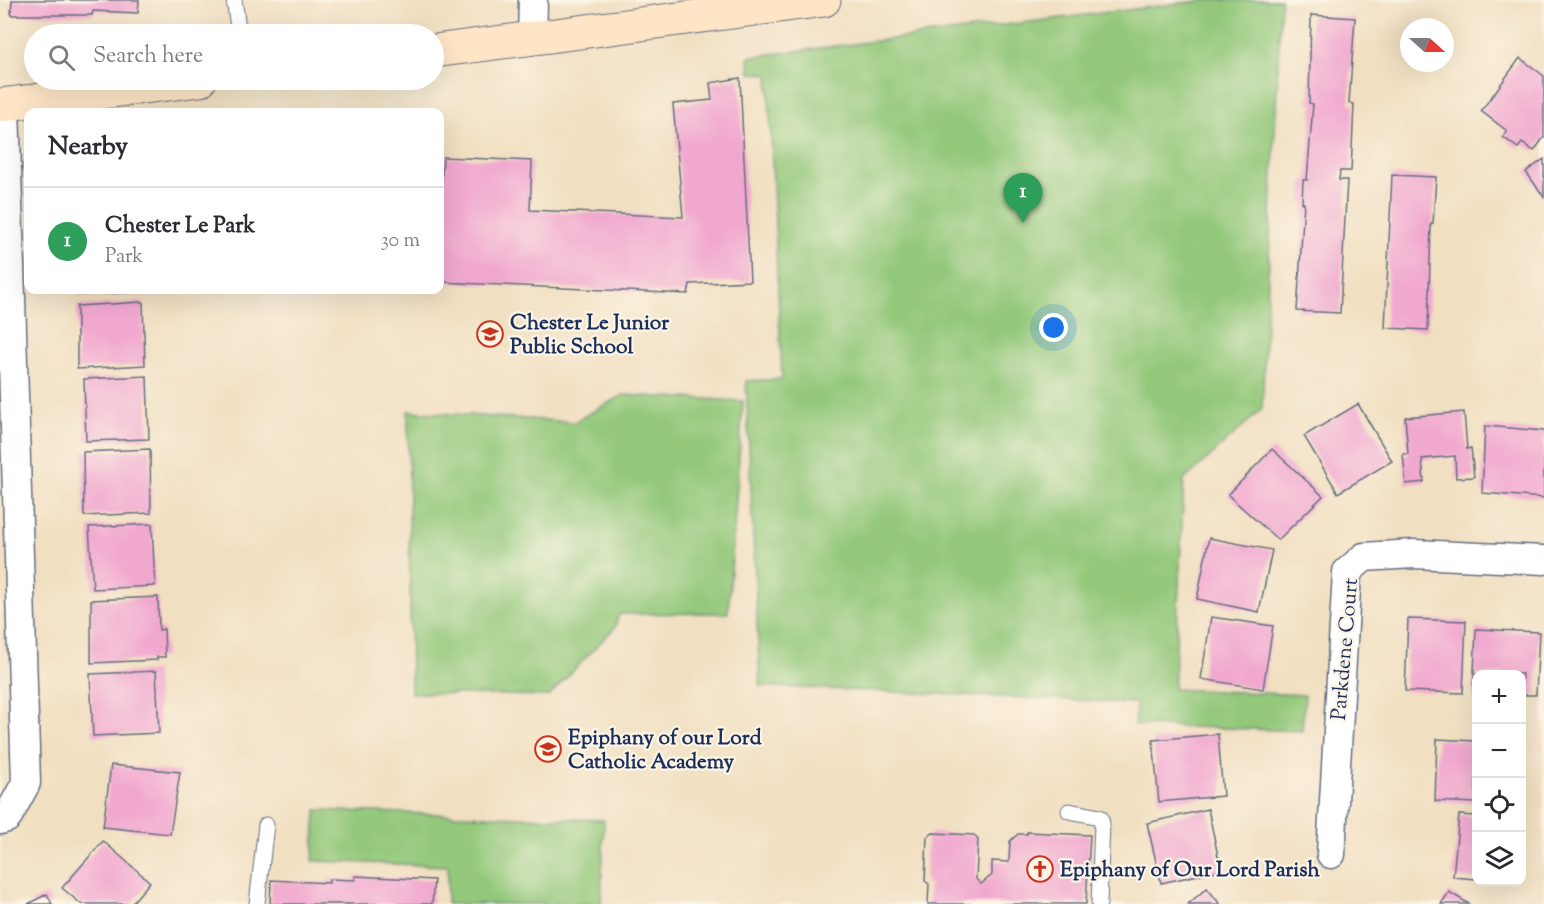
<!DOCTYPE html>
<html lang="en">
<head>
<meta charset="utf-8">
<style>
	:root { --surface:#fff; --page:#f7f7f7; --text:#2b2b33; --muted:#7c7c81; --line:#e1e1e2; --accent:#c8321e }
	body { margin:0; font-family:"Sorts Mill Goudy",serif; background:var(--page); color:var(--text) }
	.controls { position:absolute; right:18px; bottom:18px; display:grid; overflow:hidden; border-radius:12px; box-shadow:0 6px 24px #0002 }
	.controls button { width:54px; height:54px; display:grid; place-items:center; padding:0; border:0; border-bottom:2px solid var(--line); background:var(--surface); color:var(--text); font:30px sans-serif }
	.compass { position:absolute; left:1400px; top:18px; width:54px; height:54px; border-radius:50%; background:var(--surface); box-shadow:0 6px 24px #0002; rotate:111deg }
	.you { position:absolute; left:1054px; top:328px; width:21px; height:21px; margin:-15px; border:4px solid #fff; border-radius:50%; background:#1a73e8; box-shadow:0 0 0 9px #1a73e833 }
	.badge { display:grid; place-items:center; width:39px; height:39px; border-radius:50%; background:var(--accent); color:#fff; font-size:20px; font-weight:700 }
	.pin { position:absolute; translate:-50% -50px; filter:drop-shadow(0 2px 3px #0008) }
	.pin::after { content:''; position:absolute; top:32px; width:21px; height:18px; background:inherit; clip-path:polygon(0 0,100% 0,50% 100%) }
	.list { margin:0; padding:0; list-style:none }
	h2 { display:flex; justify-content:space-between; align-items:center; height:78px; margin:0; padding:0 24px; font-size:26px }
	h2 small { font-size:20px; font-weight:400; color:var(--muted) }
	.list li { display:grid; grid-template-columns:39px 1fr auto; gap:18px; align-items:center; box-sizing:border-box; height:108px; padding:0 24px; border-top:2px solid var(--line) }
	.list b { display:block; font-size:22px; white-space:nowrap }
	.list p { margin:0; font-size:20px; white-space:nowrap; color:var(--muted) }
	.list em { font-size:20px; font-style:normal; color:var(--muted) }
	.icon { flex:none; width:33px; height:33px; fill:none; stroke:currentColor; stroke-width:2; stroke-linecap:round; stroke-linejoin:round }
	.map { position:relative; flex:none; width:1544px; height:904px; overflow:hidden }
	.search { position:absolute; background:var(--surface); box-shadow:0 6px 24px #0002; left:24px; top:24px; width:420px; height:66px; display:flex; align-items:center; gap:15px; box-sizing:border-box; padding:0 21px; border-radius:33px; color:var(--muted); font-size:22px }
	.panel { position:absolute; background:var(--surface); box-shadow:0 6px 24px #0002; left:24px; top:108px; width:420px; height:186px; border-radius:12px }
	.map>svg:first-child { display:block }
	.green { fill:#93c87a; stroke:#577c6c; stroke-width:1.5 }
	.building { fill:#f1a8cf }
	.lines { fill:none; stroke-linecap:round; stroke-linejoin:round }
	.lane-casing { stroke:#666d81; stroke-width:17 }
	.street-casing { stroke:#666d81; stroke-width:31 }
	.secondary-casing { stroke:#666d81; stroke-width:35 }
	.lane { stroke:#fff; stroke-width:15 }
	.street { stroke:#fff; stroke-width:28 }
	.secondary { stroke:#fde5c5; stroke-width:33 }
	.labels { text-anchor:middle; stroke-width:4.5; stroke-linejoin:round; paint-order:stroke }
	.poi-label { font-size:21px; font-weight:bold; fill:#1b2f5e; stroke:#fcf5e5; text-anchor:start }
	.street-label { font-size:21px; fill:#1b2f5e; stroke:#fcf5e5 }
</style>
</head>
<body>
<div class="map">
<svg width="1544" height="904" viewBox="0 0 1544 904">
	<rect width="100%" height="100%" fill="#fcf5e5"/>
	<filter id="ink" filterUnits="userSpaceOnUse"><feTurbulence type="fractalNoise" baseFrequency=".0167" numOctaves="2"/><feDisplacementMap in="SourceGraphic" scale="12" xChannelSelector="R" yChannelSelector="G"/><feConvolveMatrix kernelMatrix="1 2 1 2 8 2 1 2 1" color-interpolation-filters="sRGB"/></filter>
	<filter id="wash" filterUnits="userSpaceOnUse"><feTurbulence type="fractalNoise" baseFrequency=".008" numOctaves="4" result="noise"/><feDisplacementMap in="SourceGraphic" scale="24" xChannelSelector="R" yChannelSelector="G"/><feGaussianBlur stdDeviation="1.35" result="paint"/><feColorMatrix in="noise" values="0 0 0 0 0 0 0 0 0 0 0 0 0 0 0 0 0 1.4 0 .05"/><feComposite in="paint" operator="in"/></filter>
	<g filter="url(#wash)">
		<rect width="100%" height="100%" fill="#f1dfc1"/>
		<g class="green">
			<path d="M1206,0H1281L1262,409L1184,480L1174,689L1305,695L1302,731L1135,725L1136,703L760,686L746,381L782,379L768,74L750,73L749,57Z"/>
			<path d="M623,395L743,401L728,613L619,614L615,627L549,696L411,693L408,411L574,422Z"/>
			<path d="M316,810L604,820L601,904H447L448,866L313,861Z"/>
		</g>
		<g id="blocks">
			<g class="building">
				<path d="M12,0H139L138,13L93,11L92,15H11Z"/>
				<path d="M1311,15L1355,18L1349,103L1354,104L1351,171H1340L1339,180H1347L1340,313L1297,311L1304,203H1302L1303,180H1307L1313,104L1309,103Z"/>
				<path d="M1520,58L1544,76V137L1534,151L1522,143L1518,148L1503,137L1507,131L1481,111Z"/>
				<path d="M740,78L750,281L690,284L688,294L440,282V206L443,157L532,161L530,210L683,217L673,104L712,100L710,83Z"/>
				<path d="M1544,159V197L1526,172Z"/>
				<path d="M1392,175L1436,177L1433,224H1431L1428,330L1385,328Z"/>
				<path d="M79,290H142V292L79,295Z"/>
				<path d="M143,302L145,365L77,369V306Z"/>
				<path d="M147,376L149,439L86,441L84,379Z"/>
				<path d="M1358,404L1392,461L1338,493L1304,436Z"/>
				<path d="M1464,412L1467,449L1471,448L1474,477L1456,478L1455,456L1422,459L1424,482L1406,484L1403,454H1408L1405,417Z"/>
				<path d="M1485,426L1544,431V498L1482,493Z"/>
				<path d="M150,449L151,513L84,516L83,452Z"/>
				<path d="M1272,449L1323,496L1278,540L1228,495Z"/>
				<path d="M152,524L155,586L93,589L89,527Z"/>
				<path d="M1209,538L1272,550L1259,612L1197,599Z"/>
				<path d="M158,597L159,630L164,629L165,657H157V660L91,663V600Z"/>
				<path d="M1211,617L1273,626L1263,689L1201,679Z"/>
				<path d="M1408,619L1466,621L1463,693L1405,691Z"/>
				<path d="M1476,629L1539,632L1536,695H1522V674H1476V693H1473Z"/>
				<path d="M156,671L159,733L93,736L90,674Z"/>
				<path d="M1218,734L1223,796L1159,802L1153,740Z"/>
				<path d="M1437,739L1476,741V803L1435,801Z"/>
				<path d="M111,765L180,772L170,834L103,827Z"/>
				<path d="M1208,809L1221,870L1161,883L1147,823Z"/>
				<path d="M1459,815L1476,816V879L1453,877Z"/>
				<path d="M1027,832L1090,835L1086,904H928L929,884L925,881L927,837L933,833L974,835L978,840L976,879L981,884L992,875V861L1009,862L1010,841L1018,834H1027Z"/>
				<path d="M103,841L150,882L131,904H81L62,888Z"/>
				<path d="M355,876L434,880L432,904H270L271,880L329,883V879L355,880Z"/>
				<path d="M1207,888L1220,904H1188Z"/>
				<path d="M1449,892L1469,904H1441Z"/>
				<path d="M47,894L52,904H28Z"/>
			</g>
		</g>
	</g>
	<g filter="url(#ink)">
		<use href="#blocks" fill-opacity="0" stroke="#666d81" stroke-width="1.5"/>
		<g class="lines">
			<g class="lane-casing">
				<g id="lane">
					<path d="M234,0L239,34"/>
					<path d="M1069,811L1100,817L1102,823L1099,904"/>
					<path d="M257,904L266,825"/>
				</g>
			</g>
			<g class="street-casing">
				<g id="street">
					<path d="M532,39L533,0"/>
					<path d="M0,820L7,818L26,783L5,105"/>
					<path d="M1331,854L1347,572L1364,557L1414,554L1544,560"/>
				</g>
			</g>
			<g class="secondary-casing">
				<g id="secondary">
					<path d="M434,51L824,0"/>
					<path d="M0,105L200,80"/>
				</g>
			</g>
			<use href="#lane" class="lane"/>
			<use href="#street" class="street"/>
			<use href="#secondary" class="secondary"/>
		</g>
	</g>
	<defs>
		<g id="school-ring" transform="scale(1.35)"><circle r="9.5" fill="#fcf5e5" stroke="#c8321e" stroke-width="1.5"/><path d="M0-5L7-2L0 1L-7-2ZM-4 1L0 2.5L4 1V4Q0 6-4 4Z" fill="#c8321e"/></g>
		<g id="church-ring" transform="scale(1.35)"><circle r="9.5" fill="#fcf5e5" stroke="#c8321e" stroke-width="1.5"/><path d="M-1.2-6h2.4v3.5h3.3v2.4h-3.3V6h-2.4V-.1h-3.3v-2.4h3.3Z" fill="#c8321e"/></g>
	</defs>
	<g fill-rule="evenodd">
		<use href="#school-ring" x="490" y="334"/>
		<use href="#school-ring" x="548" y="749"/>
		<use href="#church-ring" x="1040" y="869"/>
	</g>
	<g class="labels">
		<g class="poi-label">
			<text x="510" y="329">Chester Le Junior<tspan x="510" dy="24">Public School</tspan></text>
			<text x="568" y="744">Epiphany of our Lord<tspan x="568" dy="24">Catholic Academy</tspan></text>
			<text x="1060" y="876">Epiphany of Our Lord Parish</text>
		</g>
		<g class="street-label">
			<text transform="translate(1344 649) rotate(-85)" y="7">Parkdene Court</text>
		</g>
	</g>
</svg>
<div class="controls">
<button>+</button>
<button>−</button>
<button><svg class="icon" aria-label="locate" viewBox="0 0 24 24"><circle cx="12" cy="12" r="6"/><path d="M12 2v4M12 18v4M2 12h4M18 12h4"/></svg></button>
<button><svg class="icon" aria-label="layers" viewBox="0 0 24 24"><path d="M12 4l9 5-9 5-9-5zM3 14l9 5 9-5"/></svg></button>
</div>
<svg class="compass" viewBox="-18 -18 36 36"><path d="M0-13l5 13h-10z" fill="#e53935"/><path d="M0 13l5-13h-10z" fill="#7c7c81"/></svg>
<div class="you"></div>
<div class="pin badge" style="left:1023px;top:223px;background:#2e9e5b">1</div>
<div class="search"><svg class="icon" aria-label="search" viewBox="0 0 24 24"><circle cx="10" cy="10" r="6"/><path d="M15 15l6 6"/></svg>Search here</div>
<section class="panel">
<h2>Nearby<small></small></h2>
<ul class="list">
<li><span class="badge" style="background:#2e9e5b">1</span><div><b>Chester Le Park</b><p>Park</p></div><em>30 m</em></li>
</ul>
</section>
</div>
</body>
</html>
